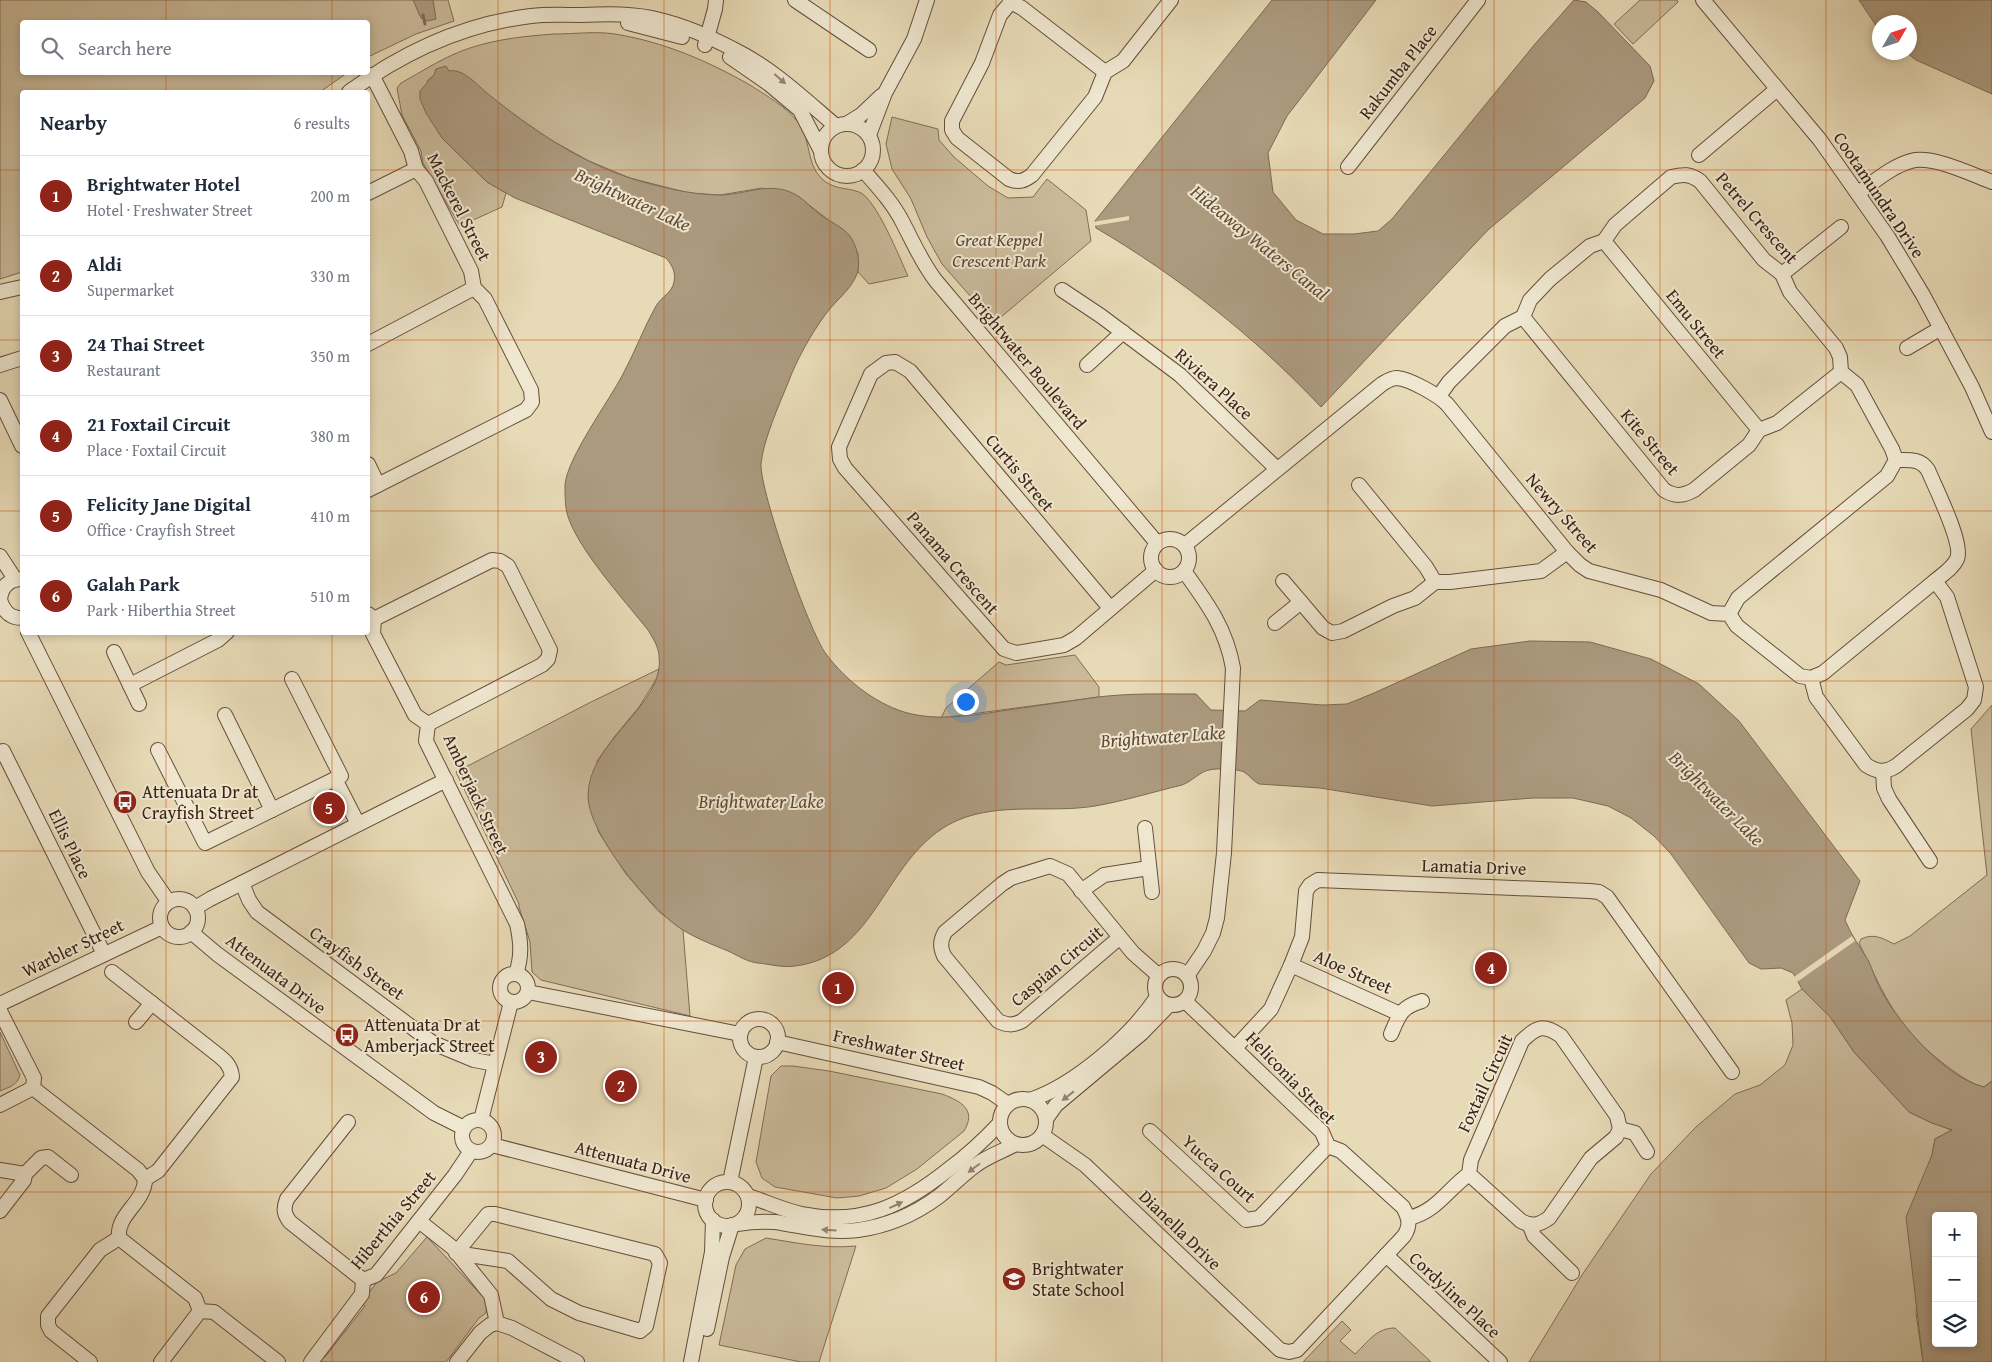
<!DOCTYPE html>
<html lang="en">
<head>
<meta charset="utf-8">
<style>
	:root { --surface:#fff; --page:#f2f2f3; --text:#1f2937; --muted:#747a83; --line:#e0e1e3; --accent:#8f2418 }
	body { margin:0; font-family:"Gentium Book Plus",serif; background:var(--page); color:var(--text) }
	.controls { position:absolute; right:15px; bottom:15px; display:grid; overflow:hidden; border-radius:5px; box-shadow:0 2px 8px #0003 }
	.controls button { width:45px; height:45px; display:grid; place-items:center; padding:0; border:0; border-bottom:1px solid var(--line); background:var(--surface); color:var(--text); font:25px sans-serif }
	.compass { position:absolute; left:1872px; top:15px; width:45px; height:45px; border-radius:50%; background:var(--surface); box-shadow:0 2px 8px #0003; rotate:51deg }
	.you { position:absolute; left:965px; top:701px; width:18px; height:18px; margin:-12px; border:4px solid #fff; border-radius:50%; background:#1a73e8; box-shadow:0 0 0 8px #1a73e833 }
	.badge { display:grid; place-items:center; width:32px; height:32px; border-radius:50%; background:var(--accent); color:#fff; font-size:16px; font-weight:700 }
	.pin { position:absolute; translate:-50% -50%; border:2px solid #fff; box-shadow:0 1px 5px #0006 }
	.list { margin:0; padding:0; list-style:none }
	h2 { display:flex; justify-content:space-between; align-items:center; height:65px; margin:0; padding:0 20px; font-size:21px }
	h2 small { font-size:16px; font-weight:400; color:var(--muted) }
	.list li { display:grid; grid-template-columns:32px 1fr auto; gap:15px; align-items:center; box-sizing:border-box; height:80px; padding:0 20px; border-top:1px solid var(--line) }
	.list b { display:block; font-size:19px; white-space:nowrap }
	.list p { margin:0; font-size:16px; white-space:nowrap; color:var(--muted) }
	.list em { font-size:16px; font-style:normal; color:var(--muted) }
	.icon { flex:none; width:28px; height:28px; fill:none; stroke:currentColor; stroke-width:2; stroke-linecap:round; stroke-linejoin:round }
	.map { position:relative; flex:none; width:1992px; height:1362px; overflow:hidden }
	.search { position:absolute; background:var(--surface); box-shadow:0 2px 8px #0003; left:20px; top:20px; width:350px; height:55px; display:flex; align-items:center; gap:12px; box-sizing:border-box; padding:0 18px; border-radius:5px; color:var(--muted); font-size:19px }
	.panel { position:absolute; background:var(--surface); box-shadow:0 2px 8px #0003; left:20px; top:90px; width:350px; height:545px; border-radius:5px }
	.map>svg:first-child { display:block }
	.green { fill:#caba9a; stroke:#826c56 }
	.water { fill:#ac9a7f; stroke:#7e6954; fill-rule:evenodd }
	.pier { fill:#e7dab6 }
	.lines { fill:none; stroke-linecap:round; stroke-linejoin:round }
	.stream { stroke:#7e6954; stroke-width:3 }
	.minor-casing { stroke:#654e3c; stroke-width:16 }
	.minor { stroke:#efe7d0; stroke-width:14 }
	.oneway { fill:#948372 }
	.grid { fill:none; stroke:#ce500d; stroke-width:1; stroke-opacity:0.55 }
	.labels { text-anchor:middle; stroke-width:4; stroke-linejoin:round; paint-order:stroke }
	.street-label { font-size:18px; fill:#3a1f13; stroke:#efe7d0 }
	.park-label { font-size:18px; font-style:italic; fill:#5e4635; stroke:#efe7d0 }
	.poi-label { font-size:18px; fill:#3a1f13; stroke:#efe7d0; text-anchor:start }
	.water-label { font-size:19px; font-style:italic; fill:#624a39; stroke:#efe7d0 }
</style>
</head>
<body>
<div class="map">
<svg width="1992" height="1362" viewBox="0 0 1992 1362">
	<rect width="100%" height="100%" fill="#e7dab6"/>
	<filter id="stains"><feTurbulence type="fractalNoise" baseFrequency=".004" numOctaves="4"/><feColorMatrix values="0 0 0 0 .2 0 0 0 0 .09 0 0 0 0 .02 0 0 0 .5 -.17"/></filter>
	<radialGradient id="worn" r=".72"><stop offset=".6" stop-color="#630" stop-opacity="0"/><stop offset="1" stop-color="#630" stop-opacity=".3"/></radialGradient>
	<g class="green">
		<path d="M0,0H448L454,21L416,34L368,57V22H22V72L347,73L320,92H22V272L0,279Z"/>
		<path d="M1640,0H1677L1678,2L1633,44L1614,24Z"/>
		<path d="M554,34C574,34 596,31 615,34C664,42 708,61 750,85C767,96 785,106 798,122C811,138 806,163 821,178C833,190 846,187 859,192C876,198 900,259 908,276L869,284L858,272V254L850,237L799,197L762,188L720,195L689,193L630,178L589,161L551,140L511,113L434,75L427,81L442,138L487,182L506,193L502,207L460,226L423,163L421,151L402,115L397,88L401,83C423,71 445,56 470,48C497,39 526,36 554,34Z"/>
		<path d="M892,117L938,129L939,140L954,157L988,186L1008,198L1033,197L1047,179L1086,210L1091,241L994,323L942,264L927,237L911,199L892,169L886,144Z"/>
		<path d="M1075,655L1099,687V697L941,718L946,708L999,662L1006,665Z"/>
		<path d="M659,669L657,678L639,707L615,736L597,761L598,831L626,874L658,911L683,930L690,1016L541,980L532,972L530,942L519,907V904L456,772L589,703Z"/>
		<path d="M1992,705V1081L1984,1087C1971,1084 1959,1075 1948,1067C1898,1030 1885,997 1859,943L1861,939C1874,933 1882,938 1894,944L1910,936L1987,875L1971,729Z"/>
		<path d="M1802,989L1831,1018L1854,1052L1909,1112L1932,1123L1952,1130L1935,1139L1932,1155L1916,1313L1923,1362H1529L1582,1275L1651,1174L1696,1127L1735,1094L1760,1085L1785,1065L1793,1045L1792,1023L1786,1000Z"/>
		<path d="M0,1032L20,1075C17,1086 9,1087 0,1091Z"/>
		<path d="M781,1066H793L829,1071L942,1094C961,1101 977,1110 964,1131L917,1169L886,1188L859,1196L837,1198L775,1187L762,1178L756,1162L771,1076Z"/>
		<path d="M427,1237L487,1301L486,1313L479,1318L446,1362H317L321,1355L325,1357L365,1306L361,1303L377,1282L396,1273Z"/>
		<path d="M766,1238C798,1243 824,1249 856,1246L819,1362H801L719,1345L736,1265L745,1249Z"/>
		<path d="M1342,1321L1351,1330L1340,1341L1355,1354C1368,1342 1376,1328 1395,1328L1431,1362H1303Z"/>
	</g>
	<g class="water">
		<path d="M413,0H433L436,19L427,21L421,18Z"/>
		<path d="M1272,0H1376L1287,116L1268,153L1273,192L1296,220L1323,234H1354L1378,231L1392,219L1535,44L1574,0L1586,2L1598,12L1650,66L1654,81L1645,98L1488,230L1321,407C1255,337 1178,276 1096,228L1095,221Z"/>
		<path d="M1859,0H1992V94L1916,60L1907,53L1910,52V22H1880L1879,30Z"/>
		<path d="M446,66L449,71C463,68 477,85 487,93C530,128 579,162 633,179C660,187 688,194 716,195C745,196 771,179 798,196C806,201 811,208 818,213C828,221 842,226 850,236C857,246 861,262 857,274C851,290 835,301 825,315C810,336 797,359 788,383C779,405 763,441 761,464C760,492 809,631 826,654C846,680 873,702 904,712C938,722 974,715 1008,710C1038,706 1068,701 1098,697C1131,693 1163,694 1196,694L1211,710L1245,711L1260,700L1322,705L1347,704L1374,693L1471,649L1530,641L1590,642L1651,659L1699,684L1739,721L1860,881L1845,920C1851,935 1860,947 1868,960C1873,970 1876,982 1882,992C1901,1026 1946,1078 1984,1087L1992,1081V1362H1923L1906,1217L1932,1155L1935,1139L1952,1130L1932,1123L1909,1112L1854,1052L1831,1018L1802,989L1793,973L1781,968L1761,969L1749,963L1671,854L1654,836L1631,818L1608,806L1573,798H1533L1432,806L1320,788L1259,784C1253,781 1249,775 1244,772C1239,769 1215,768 1209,770C1201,771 1191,782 1182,785C1153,792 1124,801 1095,806C1047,814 993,800 948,825C883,862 876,956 795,966C783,968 769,964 758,963C747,962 737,955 728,951C711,944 692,937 677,926C648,905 590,835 588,798C586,741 667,705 659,655C658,646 653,638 648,630C626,602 570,541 566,508C565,501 565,492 565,485C567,458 609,401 623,374C635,352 644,327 656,306C661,297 672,293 674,282C676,272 672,265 666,258L515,198L487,182L442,138L426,113L420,99V91L434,75L436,69ZM1936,1216H1973V1343H1936Z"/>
	</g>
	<g class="pier">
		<path d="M1129,216V220L1093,226V222Z"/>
		<path d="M1852,936L1855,941L1797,982L1794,977Z"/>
	</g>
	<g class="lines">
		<path class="stream" d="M423,15L425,24"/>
		<g class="minor-casing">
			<g id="minor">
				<path d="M795,0L869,50"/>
				<path d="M1010,0L1011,2L1000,15L982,63L952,121V130L957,138L1009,179C1019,183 1024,181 1032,175L1095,97L1105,72L1123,61L1171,0"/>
				<path d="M1703,0L1820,140L1888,237L1923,295L1972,387L1992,432"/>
				<path d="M1011,2L1022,8L1105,72"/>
				<path d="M628,23L682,37"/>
				<path d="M705,45L715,9L716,0"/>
				<path d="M730,57L769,84L800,110L820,149"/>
				<path d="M349,92C402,53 464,24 531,16C547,14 564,15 581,15C607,14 634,13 660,20C685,26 710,37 733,49C772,68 803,98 836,126"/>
				<path d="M848,123L861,115L881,96"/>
				<circle cx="847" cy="150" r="26"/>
				<path d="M869,135L885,93L914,39L927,0"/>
				<path d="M1699,155L1777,89"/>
				<path d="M1348,167L1478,0"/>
				<path d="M863,170C878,187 893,203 903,223C914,244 922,263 936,281L1157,543"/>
				<path d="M368,193L416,169"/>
				<path d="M1858,193C1874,182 1892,166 1911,161C1932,155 1971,174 1992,182"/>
				<path d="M1604,241L1759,430"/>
				<path d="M1782,274L1841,227"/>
				<path d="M1062,290L1101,316L1180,375L1277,469"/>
				<path d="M0,292L22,287"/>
				<path d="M1523,317L1664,490C1675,497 1683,496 1694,490L1749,445L1759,430L1777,423L1841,372"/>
				<path d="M368,344L474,288"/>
				<path d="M1907,348L1941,328"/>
				<path d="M0,365L22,358"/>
				<path d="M1087,365L1123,332"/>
				<path d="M1439,396L1449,382L1505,326L1523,317L1530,300L1550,279L1590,246L1604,241L1615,225L1671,177C1684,174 1690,174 1700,181L1764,260L1782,274L1790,292L1836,348L1840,357L1841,372L1857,385L1892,449L1896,460L1887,476L1744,593L1738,598L1729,614"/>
				<path d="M0,400L22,446"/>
				<path d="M368,464L378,485"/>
				<path d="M1359,485L1426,567L1435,582"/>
				<path d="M368,490L526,410L532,402L531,390L485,299L474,288L471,271L426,181L416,169L411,151L372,75"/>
				<circle cx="1170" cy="558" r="19"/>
				<path d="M1185,545L1382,384C1387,381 1391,378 1397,378C1410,379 1438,395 1447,404L1567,552L1580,565L1589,571L1661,590L1711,613L1729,614L1737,626L1800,676L1811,678L1823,673L1935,581C1943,574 1953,568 1957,559C1964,544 1935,487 1928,470C1920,458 1909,460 1896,460"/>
				<path d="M0,556L15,579"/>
				<path d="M1184,571C1207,603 1226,628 1233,668L1224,853L1217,918L1213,933L1204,951L1187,976"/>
				<path d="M22,579C9,579 1,587 0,600C4,612 10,618 22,618"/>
				<path d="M1283,581L1323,628L1332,633L1343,631L1393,606L1415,598L1435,582H1450L1541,571L1567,552"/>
				<path d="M1110,608L910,371L895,362L886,363L871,374L839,447L840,459L845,468L1004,649L1016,653L1064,645L1076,638L1156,570"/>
				<path d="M368,614L374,619L373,634L415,715L428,724L426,741L517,924C521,942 522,956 516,974"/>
				<path d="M374,619L492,560L500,561L508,566L550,650L548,659L542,665L428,724"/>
				<path d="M1275,623L1301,602"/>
				<path d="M28,632L148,872L168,901"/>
				<path d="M114,652L139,704"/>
				<path d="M1811,678L1816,697L1866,765C1877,772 1885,773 1896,766L1967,709L1974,700L1976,687L1947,597L1935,581"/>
				<path d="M130,685L218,640L227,632"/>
				<path d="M225,715L272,810"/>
				<path d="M158,750L205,843L341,776L292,679"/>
				<path d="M3,751L104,954"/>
				<path d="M1883,771L1884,788L1889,799L1930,861"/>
				<path d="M335,779L358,824"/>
				<path d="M1145,828L1152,892"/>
				<path d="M242,883L249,900L257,912L433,1043L474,1060L495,1064"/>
				<path d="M1081,891L1104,875L1149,868"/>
				<circle cx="179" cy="918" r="19"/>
				<path d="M195,908L210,899L446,780"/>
				<path d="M191,932L217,954L434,1113L464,1128"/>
				<path d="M1119,938L1022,1021C1013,1026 1007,1025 998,1021L944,956C940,947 940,941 945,932L1002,884L1011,878L1050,866L1068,874L1133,953L1158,975"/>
				<path d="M1291,965L1400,1014"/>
				<circle cx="1173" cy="987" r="18"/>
				<path d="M112,972L213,1051C223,1059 231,1064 232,1077L158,1171L145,1179"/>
				<circle cx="514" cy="988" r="14"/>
				<path d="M528,992L740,1034"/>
				<path d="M0,1004L162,927"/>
				<path d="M0,1011L34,1078L33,1088L138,1170L145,1179"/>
				<circle cx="759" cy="1038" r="19"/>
				<path d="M136,1022L152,1003"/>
				<path d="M1391,1034C1399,1015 1401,1007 1422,1001"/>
				<path d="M777,1042L979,1087L992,1093L1008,1104"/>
				<path d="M1235,1048L1271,1009L1291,965L1302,937L1306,891L1310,885L1318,880L1590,891L1599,892L1607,897L1732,1072"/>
				<circle cx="1023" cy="1122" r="23"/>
				<path d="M1030,1100C1075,1085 1131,1036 1157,997"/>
				<path d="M0,1105L33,1088"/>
				<path d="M1046,1119L1056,1105L1142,1033L1169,1005"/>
				<circle cx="478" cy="1136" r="16"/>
				<path d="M481,1120L511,1002"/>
				<path d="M348,1122L287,1199C283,1209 284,1214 290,1222L363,1280"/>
				<path d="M1620,1129L1635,1133L1647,1152"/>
				<path d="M1150,1131L1246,1220L1259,1218L1264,1213L1328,1146"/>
				<path d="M1042,1135L1085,1165L1280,1350L1289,1352L1297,1350L1404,1236C1411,1225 1409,1218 1403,1207L1341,1151L1328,1146L1322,1132L1185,1001"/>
				<path d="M492,1145L706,1200"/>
				<path d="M0,1170L25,1174"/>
				<path d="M145,1179C145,1203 116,1214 119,1238L195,1298L200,1311L214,1312L278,1362"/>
				<path d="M730,1182L756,1057"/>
				<circle cx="727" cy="1204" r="22"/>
				<path d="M748,1196C767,1202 783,1210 802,1214C862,1226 904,1205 949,1169C968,1155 984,1140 1000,1123"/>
				<path d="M0,1211L24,1180L25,1174L41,1158L48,1157L71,1175"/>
				<path d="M488,1214H495L655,1254L660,1263L646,1326L640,1331L579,1313L551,1299L508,1261L456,1253Z"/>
				<path d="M1409,1218C1437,1211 1447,1190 1469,1174L1471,1160L1522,1041C1537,1026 1544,1024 1561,1036L1617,1116L1620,1129L1616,1137L1591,1158L1549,1218C1539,1225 1532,1227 1521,1221L1469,1174"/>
				<path d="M419,1221L453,1248L491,1295L497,1323"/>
				<path d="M737,1224C750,1222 762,1221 775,1222C803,1226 829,1234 858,1230C887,1226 915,1214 938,1197C951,1187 962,1175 976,1165C988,1156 1003,1151 1016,1144"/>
				<path d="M1530,1226L1534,1236L1572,1273"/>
				<path d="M1386,1255L1500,1362"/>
				<path d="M707,1329L722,1257L732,1225"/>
				<path d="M90,1362L51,1331L48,1325V1316L100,1250L119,1238"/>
				<path d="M161,1362L200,1311"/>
				<path d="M311,1362L362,1294L363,1280L376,1275L455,1175L471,1151"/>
				<path d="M457,1362L480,1333L490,1325L497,1323L512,1328L577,1362"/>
				<path d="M691,1362L712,1252L713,1220"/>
			</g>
		</g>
		<use href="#minor" class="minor"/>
	</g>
	<defs><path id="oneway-solid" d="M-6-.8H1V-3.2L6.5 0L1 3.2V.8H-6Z" transform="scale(1.25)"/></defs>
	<g class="oneway">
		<use href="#oneway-solid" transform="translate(780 79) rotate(41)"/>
		<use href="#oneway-solid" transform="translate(1068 1096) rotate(142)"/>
		<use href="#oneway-solid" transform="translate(974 1168) rotate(143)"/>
		<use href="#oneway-solid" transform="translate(896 1205) rotate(-25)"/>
		<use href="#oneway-solid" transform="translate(829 1230) rotate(-177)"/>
	</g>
	<path class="grid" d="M166,0V22M332,0V22M498,0V1362M664,0V1362M830,0V1362M996,0V1362M1162,0V1362M1328,0V1362M1494,0V1362M1660,0V1362M1826,0V1362M166,72V92M332,72V92M0,170H22M368,170H1992M0,340H22M368,340H1992M0,511H22M368,511H1992M166,632V1362M332,632V1362M0,681H1992M0,851H1992M0,1021H1992M0,1192H1992"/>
	<defs>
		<g id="bus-disc" transform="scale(1.25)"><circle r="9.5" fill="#8f2418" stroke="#efe7d0"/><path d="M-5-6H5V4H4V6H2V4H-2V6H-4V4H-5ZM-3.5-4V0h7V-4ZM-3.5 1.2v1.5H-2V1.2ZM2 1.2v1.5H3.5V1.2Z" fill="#fff"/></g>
		<g id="school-disc" transform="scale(1.25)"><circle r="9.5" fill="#8f2418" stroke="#efe7d0"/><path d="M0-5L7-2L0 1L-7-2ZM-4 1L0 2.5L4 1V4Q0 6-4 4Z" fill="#fff"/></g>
	</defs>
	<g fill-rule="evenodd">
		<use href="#bus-disc" x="125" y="802"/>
		<use href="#bus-disc" x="347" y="1035"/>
		<use href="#school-disc" x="1014" y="1279"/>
	</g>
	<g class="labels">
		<g class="street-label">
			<text transform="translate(1398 72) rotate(-52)" y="6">Rakumba Place</text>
			<text transform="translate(1879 195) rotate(56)" y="6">Cootamundra Drive</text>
			<text transform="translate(459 207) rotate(63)" y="6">Mackerel Street</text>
			<text transform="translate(1757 218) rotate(49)" y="6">Petrel Crescent</text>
			<text transform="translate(1696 324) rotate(51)" y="6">Emu Street</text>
			<text transform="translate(1027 361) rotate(50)" y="6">Brightwater Boulevard</text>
			<text transform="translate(1214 384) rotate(42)" y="6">Riviera Place</text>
			<text transform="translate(1650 442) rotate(50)" y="6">Kite Street</text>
			<text transform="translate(1020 473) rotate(50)" y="6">Curtis Street</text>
			<text transform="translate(1562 513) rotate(49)" y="6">Newry Street</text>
			<text transform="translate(953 563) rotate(49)" y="6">Panama Crescent</text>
			<text transform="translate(476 794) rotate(65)" y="6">Amberjack Street</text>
			<text transform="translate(70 844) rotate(64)" y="6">Ellis Place</text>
			<text transform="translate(1474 867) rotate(2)" y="6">Lamatia Drive</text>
			<text transform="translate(73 948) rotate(-26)" y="6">Warbler Street</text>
			<text transform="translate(357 963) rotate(36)" y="6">Crayfish Street</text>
			<text transform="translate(1057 966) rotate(-40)" y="6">Caspian Circuit</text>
			<text transform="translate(1353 972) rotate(24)" y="6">Aloe Street</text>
			<text transform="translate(276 974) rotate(37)" y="6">Attenuata Drive</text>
			<text transform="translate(899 1050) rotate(13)" y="6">Freshwater Street</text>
			<text transform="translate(1291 1078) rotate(46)" y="6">Heliconia Street</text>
			<text transform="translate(1485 1083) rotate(-65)" y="6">Foxtail Circuit</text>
			<text transform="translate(633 1162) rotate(15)" y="6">Attenuata Drive</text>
			<text transform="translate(1219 1169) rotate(42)" y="6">Yucca Court</text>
			<text transform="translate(393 1220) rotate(-50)" y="6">Hiberthia Street</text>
			<text transform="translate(1180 1230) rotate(44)" y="6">Dianella Drive</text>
			<text transform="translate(1455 1295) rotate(43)" y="6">Cordyline Place</text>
		</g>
		<g class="park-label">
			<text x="999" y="246">Great Keppel<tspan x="999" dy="21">Crescent Park</tspan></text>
		</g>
		<g class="poi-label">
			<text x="142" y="798">Attenuata Dr at<tspan x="142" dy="21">Crayfish Street</tspan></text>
			<text x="364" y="1031">Attenuata Dr at<tspan x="364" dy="21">Amberjack Street</tspan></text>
			<text x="1032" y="1275">Brightwater<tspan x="1032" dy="21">State School</tspan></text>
		</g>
		<g class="water-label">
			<text transform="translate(633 199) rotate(25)" y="7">Brightwater Lake</text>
			<text transform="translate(1260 242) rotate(39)" y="7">Hideaway Waters Canal</text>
			<text transform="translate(1163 736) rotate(-4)" y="7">Brightwater Lake</text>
			<text transform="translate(1717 798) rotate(45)" y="7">Brightwater Lake</text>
			<text x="761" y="808">Brightwater Lake</text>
		</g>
	</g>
	<rect width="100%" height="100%" filter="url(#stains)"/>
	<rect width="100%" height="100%" fill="url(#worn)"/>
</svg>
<div class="controls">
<button>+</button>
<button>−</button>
<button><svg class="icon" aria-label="layers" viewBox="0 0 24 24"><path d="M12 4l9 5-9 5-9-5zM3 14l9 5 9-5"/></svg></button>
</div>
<svg class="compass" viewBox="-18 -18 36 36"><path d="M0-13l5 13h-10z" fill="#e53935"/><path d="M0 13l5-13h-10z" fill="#747a83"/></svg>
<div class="you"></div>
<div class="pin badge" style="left:838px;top:988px">1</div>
<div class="pin badge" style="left:621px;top:1086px">2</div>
<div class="pin badge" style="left:541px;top:1057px">3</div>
<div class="pin badge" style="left:1491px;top:968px">4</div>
<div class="pin badge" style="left:329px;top:808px">5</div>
<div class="pin badge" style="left:424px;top:1297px">6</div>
<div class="search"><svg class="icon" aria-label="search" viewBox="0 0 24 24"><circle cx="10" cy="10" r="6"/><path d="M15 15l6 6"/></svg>Search here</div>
<section class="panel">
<h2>Nearby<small>6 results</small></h2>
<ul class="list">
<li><span class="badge">1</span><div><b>Brightwater Hotel</b><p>Hotel · Freshwater Street</p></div><em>200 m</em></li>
<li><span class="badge">2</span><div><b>Aldi</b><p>Supermarket</p></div><em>330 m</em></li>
<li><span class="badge">3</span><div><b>24 Thai Street</b><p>Restaurant</p></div><em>350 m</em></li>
<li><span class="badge">4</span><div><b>21 Foxtail Circuit</b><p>Place · Foxtail Circuit</p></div><em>380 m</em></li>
<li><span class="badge">5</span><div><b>Felicity Jane Digital</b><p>Office · Crayfish Street</p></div><em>410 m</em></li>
<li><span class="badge">6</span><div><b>Galah Park</b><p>Park · Hiberthia Street</p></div><em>510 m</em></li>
</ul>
</section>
</div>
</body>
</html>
